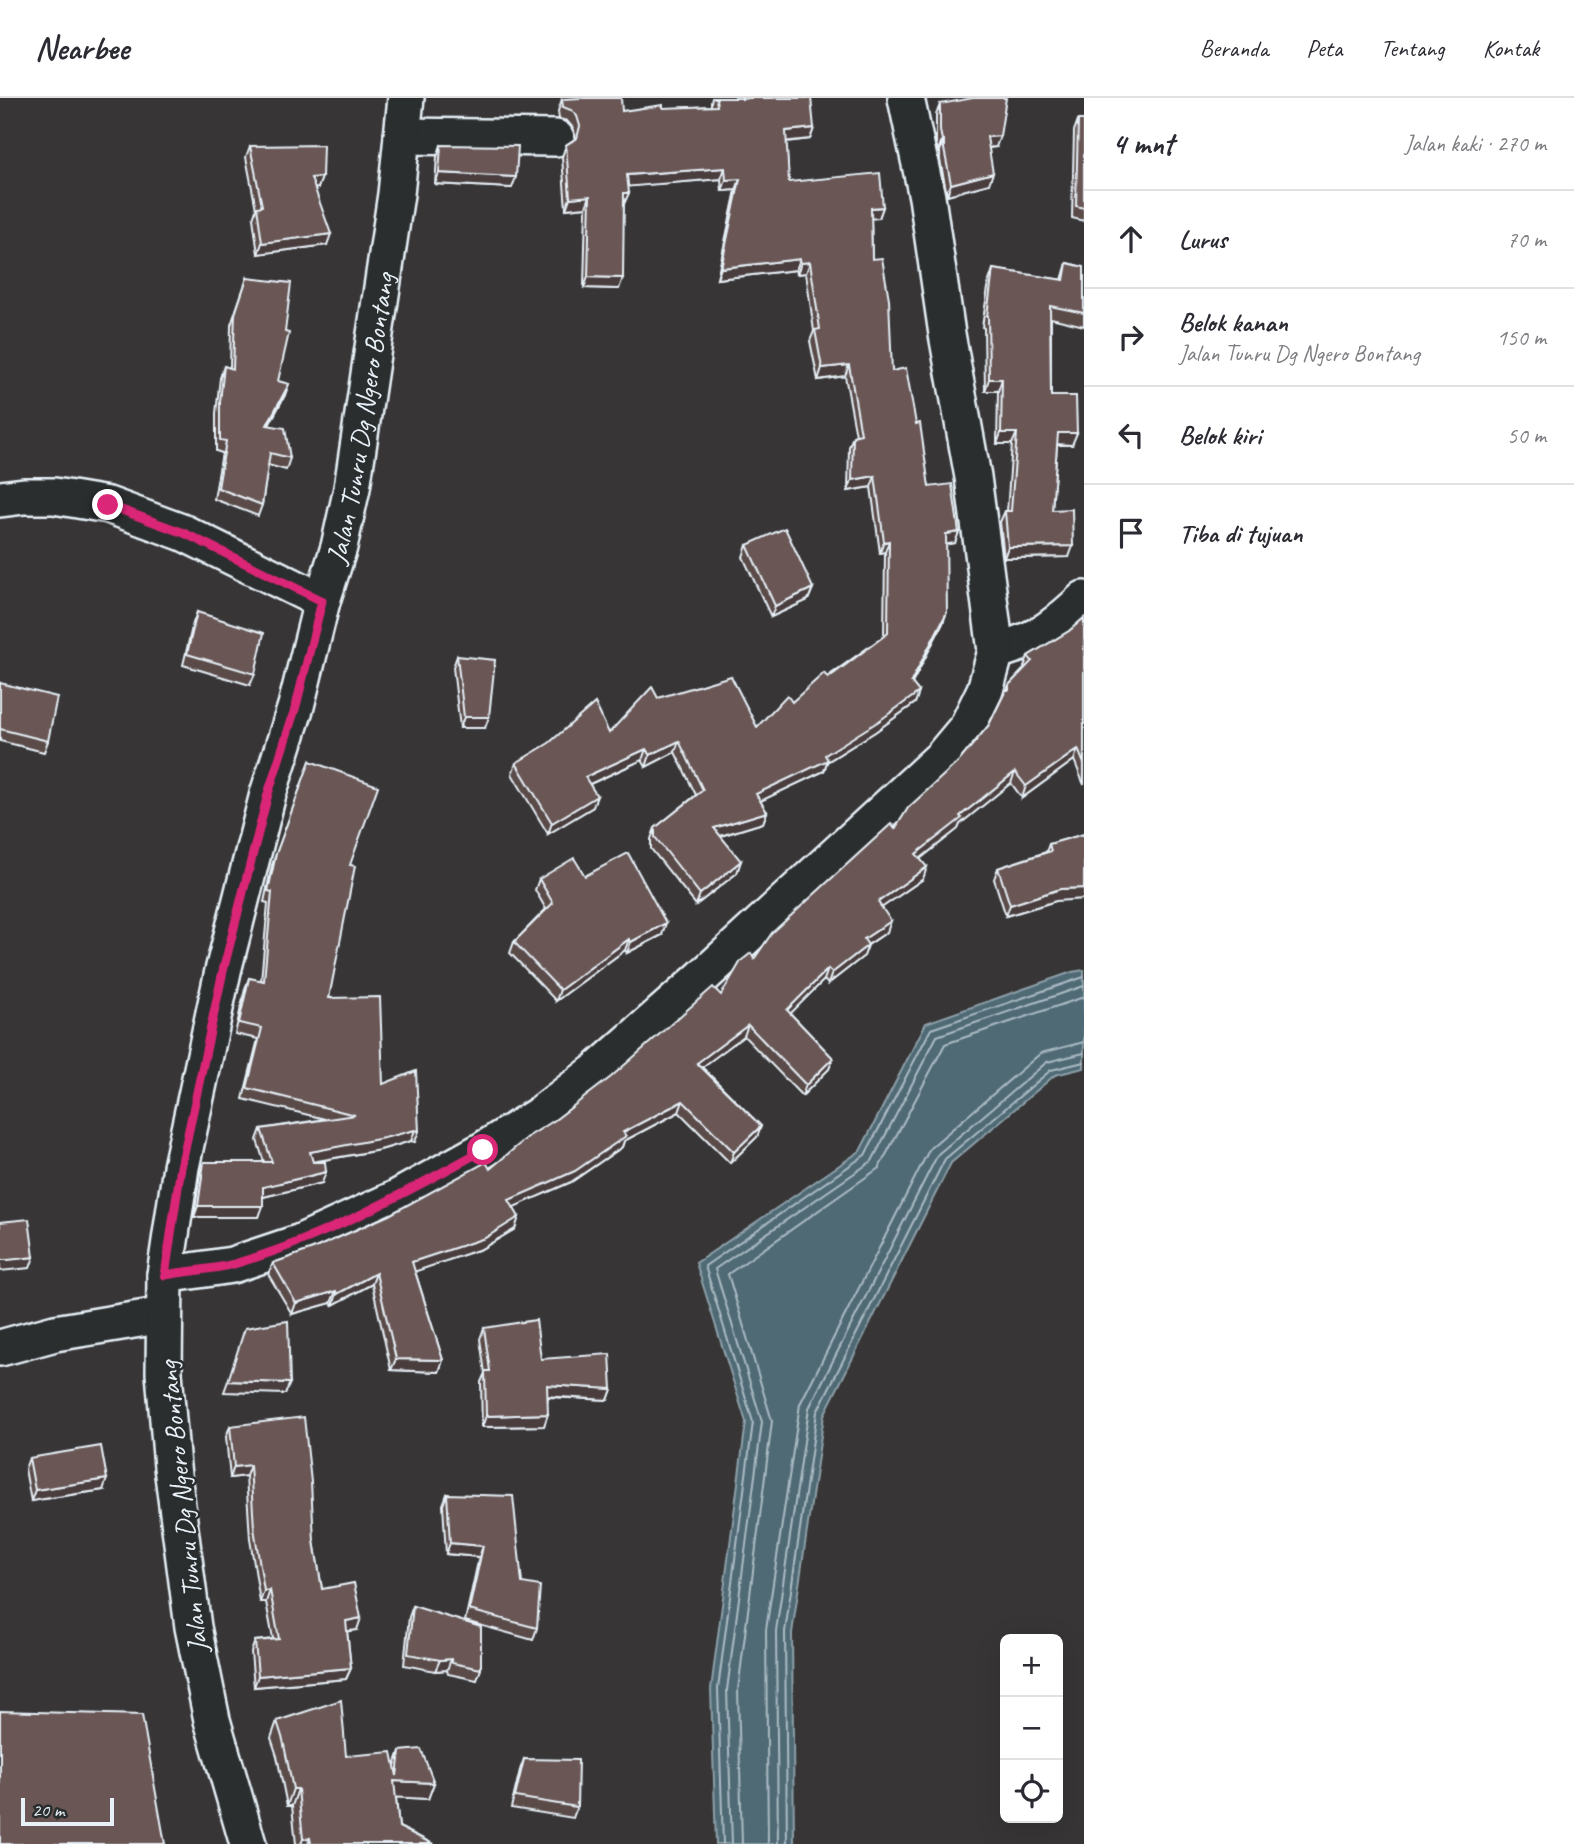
<!DOCTYPE html>
<html lang="id">
<head>
<meta charset="utf-8">
<style>
	:root { --surface:#fff; --page:#f7f7f7; --text:#2b2b33; --muted:#7c7c81; --line:#e1e1e2 }
	body { margin:0; font-family:Caveat,sans-serif; background:var(--page); color:var(--text) }
	.controls { position:absolute; right:21px; bottom:21px; display:grid; overflow:hidden; border-radius:10px; box-shadow:0 7px 28px #0002 }
	.controls button { width:63px; height:63px; display:grid; place-items:center; padding:0; border:0; border-bottom:2px solid var(--line); background:var(--surface); color:var(--text); font:35px sans-serif }
	.scale { position:absolute; left:21px; bottom:18px; width:93px; box-sizing:border-box; padding-left:7px; border:4px solid #e8f1f8; border-top:0; font-size:19px; line-height:24px; white-space:nowrap; color:#e8f1f8; -webkit-text-stroke:5px #2a2d2e; paint-order:stroke }
	.stop { position:absolute; width:21px; height:21px; margin:-16px; border:5px solid #db2777; border-radius:50%; background:#fff }
	.stop.end { background:#db2777; border-color:#fff; box-shadow:0 2px 7px #0008 }
	.list { margin:0; padding:0; list-style:none }
	h2 { display:flex; justify-content:space-between; align-items:center; height:91px; margin:0; padding:0 28px; font-size:30px }
	h2 small { font-size:23px; font-weight:400; color:var(--muted) }
	.list li { display:grid; grid-template-columns:46px 1fr auto; gap:21px; align-items:center; box-sizing:border-box; height:98px; padding:0 28px; border-top:2px solid var(--line) }
	.list b { display:block; font-size:26px; white-space:nowrap }
	.list p { margin:0; font-size:23px; white-space:nowrap; color:var(--muted) }
	.list em { font-size:23px; font-style:normal; color:var(--muted) }
	.icon { flex:none; width:38px; height:38px; fill:none; stroke:currentColor; stroke-width:2; stroke-linecap:round; stroke-linejoin:round }
	.map { position:relative; flex:none; width:1084px; height:1746px; overflow:hidden }
	header { display:flex; align-items:center; gap:42px; box-sizing:border-box; height:98px; padding:0 35px; background:var(--surface); border-bottom:2px solid var(--line) }
	header strong { font-size:33px }
	nav { display:flex; gap:38px; margin-inline-start:auto; font-size:24px }
	main { display:flex }
	aside { flex:1; background:var(--surface) }
	.map>svg:first-child { display:block }
	.water { fill:#506a75; stroke:#8da0a9; stroke-width:2 }
	.lines { fill:none; stroke-linecap:round; stroke-linejoin:round }
	.shore { stroke:#abbbc4; stroke-width:2 }
	.minor-casing { stroke:#e8f1f8; stroke-width:40 }
	.minor { stroke:#2a2d2e; stroke-width:35 }
	.wall { fill:#5a4b49; stroke:#e8f1f8; stroke-width:2 }
	.shaded-wall { fill:#4a3d3c; stroke:#e8f1f8; stroke-width:2 }
	.building { fill:#695755; stroke:#e8f1f8; stroke-width:2 }
	.route { stroke:#db2777; stroke-width:9 }
	.labels { text-anchor:middle; stroke-width:5; stroke-linejoin:round; paint-order:stroke }
	.street-label { font-size:28px; fill:#e8f1f8; stroke:#2a2d2e }
</style>
</head>
<body>
<header>
<strong>Nearbee</strong>
<nav><a>Beranda</a><a>Peta</a><a>Tentang</a><a>Kontak</a></nav>
</header>
<main>
<div class="map">
<svg width="1084" height="1746" viewBox="0 0 1084 1746">
	<rect width="100%" height="100%" fill="#373536"/>
	<filter id="ink" filterUnits="userSpaceOnUse"><feTurbulence type="fractalNoise" baseFrequency=".0143" numOctaves="2"/><feDisplacementMap in="SourceGraphic" scale="14" xChannelSelector="R" yChannelSelector="G"/><feConvolveMatrix kernelMatrix="1 2 1 2 8 2 1 2 1" color-interpolation-filters="sRGB"/></filter>
	<g filter="url(#ink)">
		<path class="water" d="M1084,872V970L1055,977L951,1065L824,1317L792,1535L794,1746H716L711,1591L746,1324L696,1165L860,1053L926,925L1072,874Z"/>
		<g class="lines">
			<g class="shore">
				<path d="M723,1746L718,1591L753,1324L705,1168L865,1057L931,931L1084,879"/>
				<path d="M732,1746L727,1592L762,1324L715,1171L872,1063L937,938L1084,888"/>
				<path d="M742,1746L738,1592L772,1323L728,1176L879,1070L945,946L1084,899"/>
				<path d="M768,1746L766,1532L800,1306L930,1050L1041,955L1084,944"/>
				<path d="M778,1746L776,1533L809,1310L938,1056L1047,964L1084,955"/>
				<path d="M787,1746L785,1534L817,1314L945,1061L1051,972L1084,964"/>
			</g>
			<g class="minor-casing">
				<g id="minor">
					<path d="M402,38L556,40"/>
					<path d="M0,401L24,398H54L108,407L184,435L322,503"/>
					<path d="M996,553C1038,542 1053,530 1084,501"/>
					<path d="M165,1177L232,1167L301,1144L395,1101L483,1052L539,1017L595,974L698,883L941,660L967,629L985,592L996,553L973,379L947,236L927,99L906,0"/>
					<path d="M0,1250L55,1235L164,1217"/>
					<path id="s1" d="M248,1746L212,1622L193,1529L172,1369L164,1275L165,1177L181,1069L223,873L268,696L296,608L322,503L339,449L352,390L396,96L406,0"/>
				</g>
			</g>
			<use href="#minor" class="minor"/>
		</g>
		<g class="wall">
			<path d="M712,0H742V1L814,30L810,41L786,44L789,84L883,109L879,120H871L872,161L892,273L916,326L929,389L955,445L946,446L943,525L912,585L919,594L915,605L875,634L827,664L824,673L760,703L767,714L763,725L721,738L737,775L696,807L651,751V741L655,730L696,697L675,654L646,669L642,662L590,686L593,709L548,736L512,676L516,665L609,635L658,600L757,629L884,538L885,454L880,455L871,389L848,393L849,349L853,338L856,337L845,278L818,282L810,243L814,233L806,175L797,176L796,172L717,181L736,92L722,93L721,81L628,88L624,106L619,191L584,190L586,109L566,111L562,59L566,47L576,40L573,30L567,23L559,21L558,13L562,1L622,13L711,8V4Z"/>
			<path d="M940,6L996,49L989,50V86L947,97L940,62V53H938L936,45V17Z"/>
			<path d="M1078,22H1084V123L1072,120L1074,33Z"/>
			<path d="M441,47L512,90L435,86L437,59Z"/>
			<path d="M250,48L322,79L318,90H315L327,147L258,156L253,120L256,111L246,59Z"/>
			<path d="M1067,165L1084,169V228L1051,220V298L1072,347H1057L1052,412L1069,459L1004,460L1000,424L1005,413H1007L1012,346H997L998,293H985L984,230L982,229L989,183L993,171L1062,182Z"/>
			<path d="M247,180L278,283L285,297L269,327L290,360L286,372L268,367L262,407L258,418L214,401L222,355L216,353V315L220,280L224,268L230,270L231,227Z"/>
			<path d="M747,447L813,490L808,502L771,519L743,459Z"/>
			<path d="M197,514L255,576L250,587L183,567L193,525Z"/>
			<path d="M1084,520V687L1074,662L1022,700L1011,685L960,726L958,731L920,761L923,781L881,810L887,834L868,847L864,858L828,886L824,882L790,915L833,960L829,971L802,998L744,938L702,969L761,1028L757,1039L730,1065L679,1014L624,1043L622,1049L571,1084L513,1109L515,1131L481,1151L415,1173L443,1262L439,1274L391,1272L372,1186L333,1207L331,1205L292,1216L268,1176L273,1165L313,1151L490,1071L721,897L754,861L895,731L960,662L989,627L1009,587L1025,570L1024,569L1028,558L1069,533Z"/>
			<path d="M457,558L485,630H460L453,569Z"/>
			<path d="M0,585L48,643L44,654L0,643Z"/>
			<path d="M310,663L350,767L329,900L383,986L419,1033L415,1044L411,1043L380,1052L313,1064L322,1085L263,1099L259,1119H194L200,1076L204,1064H264L257,1042L261,1031L325,1021L243,1001L258,941L235,936L245,891L249,880L261,883L268,805L264,804L272,767Z"/>
			<path d="M1084,736L1056,803L1006,818L994,781L998,770L1046,754L1049,746Z"/>
			<path d="M585,778L662,837L627,855L625,852L556,903L510,855L514,844L546,811L535,792L539,781Z"/>
			<path d="M484,1230L541,1261L612,1291L608,1302L548,1299L544,1328L482,1329L481,1284L485,1275L480,1241Z"/>
			<path d="M230,1328L314,1443L322,1491L357,1532L347,1533L351,1570L346,1581L254,1589L251,1554L255,1543L273,1541L266,1504H260L250,1441L246,1378L230,1380L226,1339Z"/>
			<path d="M29,1360L103,1392L31,1403L25,1371Z"/>
			<path d="M447,1396L522,1485L537,1530L533,1542L465,1523L479,1459L446,1456L443,1407Z"/>
			<path d="M413,1508L481,1571L477,1582L448,1576L447,1572L435,1573L404,1567L409,1519Z"/>
			<path d="M277,1623L346,1658L395,1667L400,1653L434,1685L428,1701L396,1699L399,1729L433,1746H296L292,1708H287L277,1658L271,1640Z"/>
			<path d="M524,1661L577,1709L573,1720L511,1710L520,1672Z"/>
		</g>
		<g class="shaded-wall">
			<path d="M814,30L810,41L782,44L786,33Z"/>
			<path d="M1000,38L996,49L983,50L987,39Z"/>
			<path d="M942,42H944L940,53H938Z"/>
			<path d="M725,70L721,81L623,89L627,77Z"/>
			<path d="M439,75L516,79L512,90L435,86Z"/>
			<path d="M993,75L989,86L947,97L951,86Z"/>
			<path d="M322,79L318,90L307,91L311,80Z"/>
			<path d="M740,81L736,92L722,93L726,82Z"/>
			<path d="M624,95H629L624,106H620Z"/>
			<path d="M590,98L586,109L566,111L570,100Z"/>
			<path d="M883,109L879,120L867,121L871,110Z"/>
			<path d="M331,136L327,147L258,156L262,145Z"/>
			<path d="M800,161L796,172L717,181L721,170Z"/>
			<path d="M810,164L806,175L797,176L801,165Z"/>
			<path d="M588,179L623,180L619,191L584,190Z"/>
			<path d="M849,267L845,278L818,282L822,270Z"/>
			<path d="M989,281H1002L998,293H985Z"/>
			<path d="M289,286L285,297L263,338L267,327Z"/>
			<path d="M1001,335H1017L1012,346H997Z"/>
			<path d="M1058,335H1077L1072,347L1054,346Z"/>
			<path d="M875,378L871,389L848,393L852,382Z"/>
			<path d="M959,434L955,445L942,447L946,436Z"/>
			<path d="M889,443L885,454L880,455L884,444Z"/>
			<path d="M1073,448L1069,459L1004,460L1008,449Z"/>
			<path d="M813,490L808,502L771,519L775,508Z"/>
			<path d="M947,514L943,525L907,595L911,584Z"/>
			<path d="M919,594L915,605L875,634L827,664L824,673L752,707L756,696L825,657Z"/>
			<path d="M464,619H489L485,630H460Z"/>
			<path d="M679,643L675,654L646,669L650,657Z"/>
			<path d="M646,651L642,662L581,690L585,679Z"/>
			<path d="M1078,651L1074,662L1022,700L1026,688Z"/>
			<path d="M1015,674L1011,685L960,726L958,731L912,767L916,756L960,718Z"/>
			<path d="M597,698L593,709L548,736L552,725Z"/>
			<path d="M767,714L763,725L710,741L714,730Z"/>
			<path d="M741,763L737,775L696,807L700,796Z"/>
			<path d="M927,769L923,781L874,815L878,804Z"/>
			<path d="M1084,790V801L1056,803L1006,818L1010,807L1060,791Z"/>
			<path d="M891,823L887,834L860,852L864,841Z"/>
			<path d="M666,825L662,837L627,855L631,844Z"/>
			<path d="M629,841L625,852L556,903L560,892Z"/>
			<path d="M868,847L864,858L828,886L832,875Z"/>
			<path d="M828,871L824,882L783,923L787,912Z"/>
			<path d="M748,927L744,938L693,976L697,965Z"/>
			<path d="M833,960L829,971L802,998L806,987Z"/>
			<path d="M683,1003L679,1014L624,1043L622,1049L571,1084L505,1113L509,1102L623,1034Z"/>
			<path d="M761,1028L757,1039L730,1065L734,1054Z"/>
			<path d="M415,1032L411,1043L380,1052L306,1065L310,1054Z"/>
			<path d="M326,1074L322,1085L259,1100L263,1089Z"/>
			<path d="M198,1108H263L259,1119H194Z"/>
			<path d="M519,1119L515,1131L481,1151L408,1176L412,1164Z"/>
			<path d="M34,1159L30,1170L0,1173V1162Z"/>
			<path d="M376,1175L372,1186L333,1207L337,1196Z"/>
			<path d="M336,1193L331,1205L292,1216L296,1205Z"/>
			<path d="M396,1261L443,1262L439,1274L391,1272Z"/>
			<path d="M228,1283L290,1285L285,1296L224,1294Z"/>
			<path d="M547,1287L612,1291L608,1302L543,1298Z"/>
			<path d="M548,1316L544,1328L482,1329L486,1318Z"/>
			<path d="M250,1367L246,1378L230,1380L234,1369Z"/>
			<path d="M107,1381L103,1392L31,1403L35,1392Z"/>
			<path d="M450,1445L483,1448L479,1459L446,1456Z"/>
			<path d="M270,1492L266,1504H260L264,1493Z"/>
			<path d="M361,1520L357,1532L342,1534L346,1523Z"/>
			<path d="M451,1561L447,1572L435,1573L440,1562Z"/>
			<path d="M351,1570L346,1581L254,1589L258,1578Z"/>
			<path d="M394,1683L434,1685L428,1701L388,1699Z"/>
			<path d="M293,1691H298L292,1708H287Z"/>
			<path d="M310,1740L308,1746H301L303,1741Z"/>
		</g>
		<g class="building">
			<path d="M581,0H621L622,13L663,7V10L717,8L716,0H742V1L749,0H811L814,30L786,33L789,84L880,75L883,109L871,110L872,161L882,160L889,201L892,273L906,270L916,326L920,325L929,389L952,386L959,434L946,436L947,514L911,584L919,594L879,623L825,657L828,662L756,696L767,714L714,730L741,763L700,796L655,739V730L703,692L679,643L650,657L646,651L585,679L597,698L552,725L516,665L549,645L595,605L609,635L652,589L658,600L731,578L757,629L787,597L792,604L824,575L828,580L888,535L889,443L884,444L875,378L852,382L853,338L861,336L849,267L822,270L815,232L820,231L810,164L801,165L800,161L721,170L740,81L726,82L725,70L627,77L629,95H624L623,180L588,179L590,98L570,100L566,47L577,40L580,28L577,18L571,12L563,9L562,1Z"/>
			<path d="M973,0H1006L1000,38L987,39L993,75L951,86L944,51V42H942L940,33V6Z"/>
			<path d="M1078,22H1084V110L1076,108Z"/>
			<path d="M323,47L322,79L311,80L331,136L262,145L257,109L262,108L250,48Z"/>
			<path d="M441,47L518,48L516,79L439,75Z"/>
			<path d="M1067,165L1084,169V215L1050,208L1051,298H1076L1077,335H1058L1052,412L1072,411L1073,448L1008,449L1005,413H1011L1017,335H1001L1002,281H989L988,218H987L993,171L1064,182Z"/>
			<path d="M247,180L291,185L285,234L289,235L278,283L289,286L267,327L285,330L290,360L270,355L262,407L218,390L226,343L220,342V304L224,268L233,271L235,216Z"/>
			<path d="M785,430L813,490L775,508L747,447Z"/>
			<path d="M197,514L264,535L255,576L187,556Z"/>
			<path d="M1084,520V666L1078,651L1026,688L1015,674L960,718L962,720L916,756L927,769L878,804L891,823L864,841L868,847L832,875L828,871L787,912L833,960L806,987L748,927L697,965L761,1028L734,1054L683,1003L623,1034L626,1038L575,1073L509,1102L519,1119L485,1140L412,1164L443,1262L396,1261L376,1175L337,1196L336,1193L296,1205L273,1165L313,1151L389,1117L486,1064L490,1071L529,1038L555,1022L611,979L713,889L721,897L741,863L751,855L754,861L772,835L891,726L895,731L908,710L960,662L989,627L1006,592H1009V587L1032,563L1028,558L1069,533Z"/>
			<path d="M457,558L495,562L489,619H464Z"/>
			<path d="M0,585L57,599L48,643L0,631Z"/>
			<path d="M310,663L378,688L350,767L355,768L329,900L380,899L383,986L416,973L419,1033L415,1032L384,1040L310,1054L313,1064H325L326,1074L263,1089V1108H198L204,1064H272L261,1031L355,1017L247,990L262,930L239,925L249,880L264,883L272,794L268,793L276,756Z"/>
			<path d="M1084,736V790L1060,791L1010,807L998,770L1051,753L1049,746Z"/>
			<path d="M628,755L666,825L631,844L629,841L560,892L514,844L553,805L539,781L574,760L585,778Z"/>
			<path d="M29,1121L34,1159L8,1162H0V1124Z"/>
			<path d="M536,1222L541,1261L610,1256L612,1291L547,1287L548,1316L486,1318L485,1273H490L484,1230Z"/>
			<path d="M288,1223L290,1285L228,1283L245,1230Z"/>
			<path d="M304,1319L311,1384L314,1443L322,1491L354,1485L361,1520L346,1523L351,1570L258,1578L255,1543L279,1541L270,1492L264,1493L254,1430L250,1367L234,1369L230,1328Z"/>
			<path d="M101,1348L107,1381L35,1392L29,1360Z"/>
			<path d="M447,1396L513,1398L522,1485L540,1488L537,1530L469,1512L483,1448L450,1445Z"/>
			<path d="M413,1508L481,1529V1571L452,1565L451,1561L440,1562L408,1556Z"/>
			<path d="M341,1602L346,1658L392,1654L397,1678L400,1653L421,1651L434,1685L394,1683L399,1729L433,1746H311L310,1740L303,1741L298,1691H293L283,1642L277,1623Z"/>
			<path d="M0,1613L142,1617L165,1746H0Z"/>
			<path d="M524,1661L578,1662L577,1709L515,1699Z"/>
		</g>
	</g>
	<g class="lines" filter="url(#ink)">
		<path class="route" d="M108,407L184,435L322,503L296,608L268,696L223,873L181,1069L165,1177C187,1173 212,1172 234,1166C322,1141 403,1096 483,1052"/>
	</g>
	<g class="labels">
		<g class="street-label">
			<text dy="10" stroke="none"><textPath href="#s1" startOffset="1458">Jalan Tunru Dg Ngero Bontang</textPath></text>
			<text transform="translate(182 1409) rotate(-96)" y="10">Jalan Tunru Dg Ngero Bontang</text>
		</g>
	</g>
</svg>
<div class="controls">
<button>+</button>
<button>−</button>
<button><svg class="icon" aria-label="locate" viewBox="0 0 24 24"><circle cx="12" cy="12" r="6"/><path d="M12 2v4M12 18v4M2 12h4M18 12h4"/></svg></button>
</div>
<div class="scale">20 m</div>
<div class="stop" style="left:483px;top:1052px"></div>
<div class="stop end" style="left:108px;top:407px"></div>
</div>
<aside>
<h2>4 mnt<small>Jalan kaki · 270 m</small></h2>
<ul class="list">
<li><svg class="icon" aria-label="ahead" viewBox="0 0 24 24"><path d="M12 20V5M6 11l6-6 6 6"/></svg><div><b>Lurus</b></div><em>70 m</em></li>
<li><svg class="icon" aria-label="right" viewBox="0 0 24 24"><path d="M7 20v-9h11M14 6l5 5-5 5"/></svg><div><b>Belok kanan</b><p>Jalan Tunru Dg Ngero Bontang</p></div><em>150 m</em></li>
<li><svg class="icon" aria-label="left" viewBox="0 0 24 24"><path d="M17 20v-9H6M10 6l-5 5 5 5"/></svg><div><b>Belok kiri</b></div><em>50 m</em></li>
<li><svg class="icon" aria-label="arrive" viewBox="0 0 24 24"><path d="M6 21V4h12l-3 4 3 4H6"/></svg><div><b>Tiba di tujuan</b></div></li>
</ul>
</aside>
</main>
</body>
</html>
